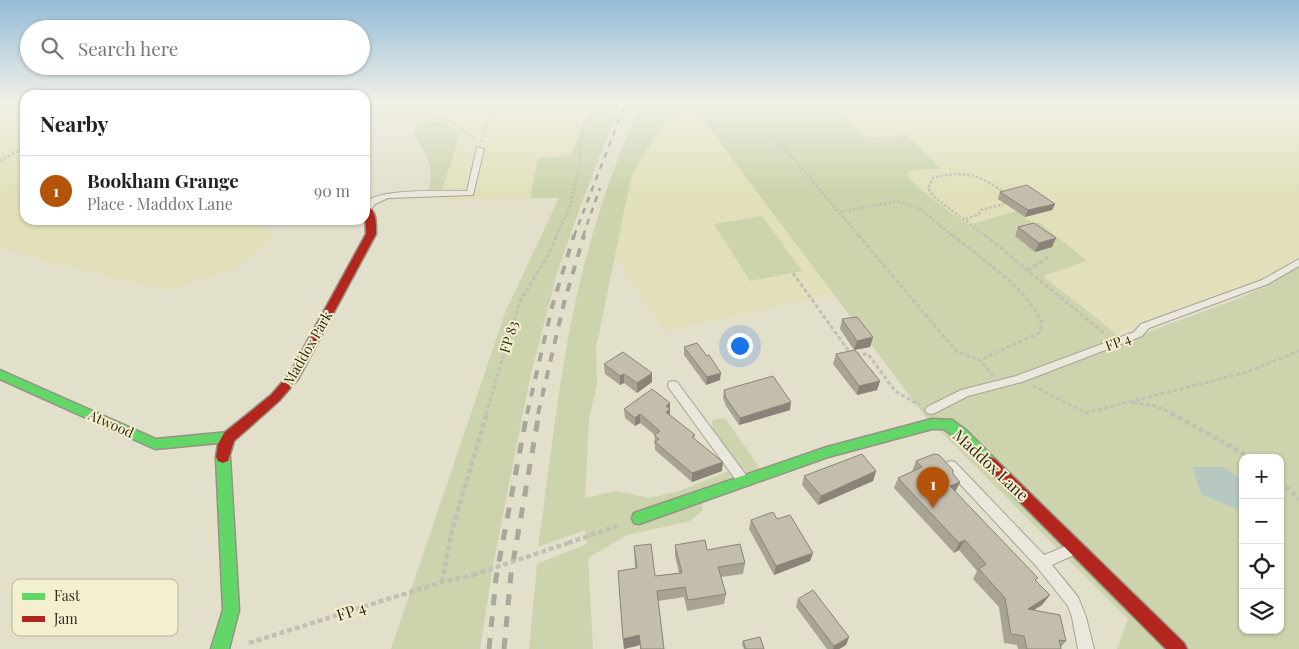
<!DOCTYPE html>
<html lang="en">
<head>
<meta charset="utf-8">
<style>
	:root { --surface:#fff; --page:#f2f2f2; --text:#222; --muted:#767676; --line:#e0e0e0; --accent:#b45309 }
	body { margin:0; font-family:"Playfair Display",serif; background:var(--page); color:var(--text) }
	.controls { position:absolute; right:15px; bottom:15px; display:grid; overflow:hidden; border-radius:10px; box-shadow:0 1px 4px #0004 }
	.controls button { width:45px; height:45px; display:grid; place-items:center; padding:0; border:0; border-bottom:1px solid var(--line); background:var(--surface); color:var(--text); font:25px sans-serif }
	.you { position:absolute; left:739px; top:345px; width:18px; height:18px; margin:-12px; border:4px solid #fff; border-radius:50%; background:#1a73e8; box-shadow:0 0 0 8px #1a73e833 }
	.badge { display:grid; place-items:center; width:32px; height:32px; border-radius:50%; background:var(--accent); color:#fff; font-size:16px; font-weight:700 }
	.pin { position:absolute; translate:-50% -41px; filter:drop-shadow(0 1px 2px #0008) }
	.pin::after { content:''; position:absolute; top:26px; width:18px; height:15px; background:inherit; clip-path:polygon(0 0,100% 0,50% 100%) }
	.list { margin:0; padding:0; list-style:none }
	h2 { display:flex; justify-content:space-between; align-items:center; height:65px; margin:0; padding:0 20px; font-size:21px }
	h2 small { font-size:16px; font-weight:400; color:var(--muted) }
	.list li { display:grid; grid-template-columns:32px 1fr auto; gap:15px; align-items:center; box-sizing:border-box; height:70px; padding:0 20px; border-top:1px solid var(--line) }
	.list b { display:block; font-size:19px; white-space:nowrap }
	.list p { margin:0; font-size:16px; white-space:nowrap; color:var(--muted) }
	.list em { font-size:16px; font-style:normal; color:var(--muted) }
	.icon { flex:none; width:28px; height:28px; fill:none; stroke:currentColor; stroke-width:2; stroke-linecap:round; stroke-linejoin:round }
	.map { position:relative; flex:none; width:1299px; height:649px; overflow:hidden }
	.search { position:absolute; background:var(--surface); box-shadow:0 1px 4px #0004; left:20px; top:20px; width:350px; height:55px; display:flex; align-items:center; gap:12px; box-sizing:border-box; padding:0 18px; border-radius:28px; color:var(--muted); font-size:19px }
	.panel { position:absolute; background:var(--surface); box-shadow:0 1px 4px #0004; left:20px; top:90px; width:350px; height:135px; border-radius:15px }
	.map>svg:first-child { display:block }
	.farmland { fill:#e1e0bb }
	.green { fill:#ccd3ad; fill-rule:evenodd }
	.water { fill:#b6c8c0 }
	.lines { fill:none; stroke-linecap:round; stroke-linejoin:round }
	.stream { stroke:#b6c8c0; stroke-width:4 }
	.lane-casing { stroke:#a7a294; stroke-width:2 }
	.fast-casing { stroke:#969284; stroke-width:3 }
	.jam-casing { stroke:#969284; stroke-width:3 }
	.path-far2 { stroke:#c2c0b3; stroke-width:2.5; stroke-dasharray:2.5 2; stroke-linecap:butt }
	.path-far1 { stroke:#c2c0b3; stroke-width:3; stroke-dasharray:4 2.5; stroke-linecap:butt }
	.path { stroke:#c2c0b3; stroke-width:4.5; stroke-dasharray:5 3; stroke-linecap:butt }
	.lane { fill:#eae8dc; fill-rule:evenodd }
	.fast { fill:#63d668; fill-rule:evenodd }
	.jam { fill:#b3261e; fill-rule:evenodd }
	.rail-far2 { stroke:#a9a79c; stroke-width:2.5; stroke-dasharray:6 6; stroke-linecap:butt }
	.rail-far1 { stroke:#a9a79c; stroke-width:4; stroke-dasharray:9 9; stroke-linecap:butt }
	.rail { stroke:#a9a79c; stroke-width:5; stroke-dasharray:11 11; stroke-linecap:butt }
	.path-bridge { stroke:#c2c0b3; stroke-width:4.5; stroke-dasharray:5 3; stroke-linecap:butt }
	.wall { fill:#a9a393 }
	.shaded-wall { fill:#8a8478 }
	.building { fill:#c5bdab; stroke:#8a8478 }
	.labels { text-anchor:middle; stroke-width:4; stroke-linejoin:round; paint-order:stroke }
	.street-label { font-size:14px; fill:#342c1d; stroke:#f3efcf }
	.near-street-label { font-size:16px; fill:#342c1d; stroke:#f3efcf }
	.key { fill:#f3efcf; stroke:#bab49a; stroke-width:1 }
	.key-label { font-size:14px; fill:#342c1d }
</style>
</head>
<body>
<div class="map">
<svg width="1299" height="649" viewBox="0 0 1299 649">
	<rect width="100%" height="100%" fill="#e2dfca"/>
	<g class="farmland">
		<path d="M0,102H25V220H238L278,233L234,271L164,290L44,261L0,248Z"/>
		<path d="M365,102H591L571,156L538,158L530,198L439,200L444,122L365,119Z"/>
		<path d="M1068,102H1299V258L1261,280L1116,333L1043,275L1086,260L1034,224L989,217L968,225L931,198L909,179L908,171L939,168L907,135L877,138L864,136L841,111L840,105L861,103L876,108L905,111Z"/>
		<path d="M677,113H692L707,125L833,294L665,331L614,256L631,176L654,138L665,123Z"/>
	</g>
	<g class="green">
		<path d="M557,102H621L583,199L557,273L530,378L494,560L480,649H391L505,313L559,198H530L538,158L571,156L589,107Z"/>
		<path d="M642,102H1068L893,112L860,103L841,105V111L864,136L877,138L907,135L940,168L908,171L909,179L931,198L968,225L1016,211L1034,224L1039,222L1087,261L1043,276L1128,343C1159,325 1194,316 1227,303C1253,293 1276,281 1299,267V649H1117L1128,619L924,415L707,125L692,113H677L665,123L654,138L631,177L596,348L597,385L589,419L585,498L616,491L650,498L679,491L739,467L713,432L712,420L725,418L761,470L703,491L702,511L690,521L627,535L588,558L593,649H529L537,564L587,544L585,530L538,547C550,465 558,381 576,299C591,232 613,165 642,102ZM1243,458H1280V630H1243Z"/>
		<path d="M418,122H444L458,131L457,144L441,193H428C436,164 427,158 413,133Z"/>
		<path d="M762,216L802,271L750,281L714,224Z"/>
	</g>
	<path class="water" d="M1193,467H1224L1243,481V512L1201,494Z"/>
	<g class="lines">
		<path class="stream" d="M366,102L490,106"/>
		<g class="lane-casing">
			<g id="lane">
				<path d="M477,147L484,149L473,195L388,198L375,204L370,211H365C365,207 366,203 369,200C384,189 446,191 467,191Z"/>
				<path d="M1299,259V266L1268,284L1149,328L1142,336L1022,382L968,396L935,413L931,414L927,413L925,410L927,407L961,390L1016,376L1134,332L1141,324L1262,280Z"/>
				<path d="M673,381L677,382L746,475L748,479L746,483L742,484L738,483L669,388L668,385L669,382Z"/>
				<path d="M951,461L955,462L1044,555L1071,544L1076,546L1078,550L1076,554L1052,565L1078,597L1086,617L1094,649H1078L1072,617L1068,606L1037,567L947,470L945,466L947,462Z"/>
			</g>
		</g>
		<g class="fast-casing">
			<g id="fast">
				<path d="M0,370L156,439L229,432L234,433L236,437L234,441L229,442L155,449L0,379Z"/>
				<path d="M932,419L952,420L967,431L995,459L997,463L995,467L990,469L985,467L957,439L944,429H932L828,457L639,524L634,523L632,518L634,513L827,447Z"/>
				<path d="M223,451L228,453L230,457L239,610L229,649H211L223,610L216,457L218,453Z"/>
			</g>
		</g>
		<g class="jam-casing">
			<g id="jam">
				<path d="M367,206C377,211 376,224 376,234L298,379L279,401L234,441L228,461L223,463L218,461L216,457L218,444L224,433L271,395L290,373L366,234L365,207Z"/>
				<path d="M990,457L995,459L1184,643L1187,649H1166L985,467L983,463L985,459Z"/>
			</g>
		</g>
		<g class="path-far2">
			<path d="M365,113L423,115L453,122L476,141"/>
			<path d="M775,137L859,236"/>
			<path d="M481,142L496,102"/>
			<path d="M0,161L25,147"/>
			<path d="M840,212L897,201L920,209L953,236"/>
			<path d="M966,219L979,214L981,210L1004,204"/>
			<path d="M556,236L570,206L579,168L582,134L595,102"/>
			<path d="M986,236L934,197L928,188L933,178C966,170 979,174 1006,194"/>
		</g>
		<g class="path-far1">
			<path d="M858,235L957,352L980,360L993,376"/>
			<path d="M952,235C983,260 1024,286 1042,322L1039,333L980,360"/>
			<path d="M985,235L1105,334"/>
			<path d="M1028,270L1050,256"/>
			<path d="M793,273L848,350L854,354H868L895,391L919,405"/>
			<path d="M1033,386L1086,413L1247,372L1299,351"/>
			<path d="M1133,402L1155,406L1174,414"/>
			<path d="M486,414L520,301L547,257L557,235"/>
		</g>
		<g class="path">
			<path d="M1171,413L1251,458"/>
			<path d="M1280,481L1299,499"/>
			<path d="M568,543L617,526"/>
			<path d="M442,582L452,530L487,413"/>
			<path d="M249,643L442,582L473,575"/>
		</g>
		<use href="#lane" class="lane"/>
		<use href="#fast" class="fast"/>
		<use href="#jam" class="jam"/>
		<g class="rail-far2">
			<path d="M574,236L626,102"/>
			<path d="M583,236L600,188"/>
		</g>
		<g class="rail-far1">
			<path d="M527,414L552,307L574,235"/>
			<path d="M538,414L564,303L584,235"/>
		</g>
		<g class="rail">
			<path d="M489,649L496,578L527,413"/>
			<path d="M504,649L511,574L539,413"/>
		</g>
		<path class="path-bridge" d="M473,575L568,543"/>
	</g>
	<g class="wall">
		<path d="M1000,192L1055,204L1052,210L1025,217L998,199Z"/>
		<path d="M1018,227L1052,247L1035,252L1015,236Z"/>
		<path d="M842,319L873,337L870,347L854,350L840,329Z"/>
		<path d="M684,347L720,380L706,385L684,355Z"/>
		<path d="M836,354L880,381L877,390L857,395L833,364Z"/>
		<path d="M604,364L652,382L637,393L624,383L620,385L605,374Z"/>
		<path d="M724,390L790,410L739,425L726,406L723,398Z"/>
		<path d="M670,403V415L695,435L694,439L722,471L692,482L655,450V444H654L655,435L640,423L635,426L625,418L624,409Z"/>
		<path d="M916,461L953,474L960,482L955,492L1036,581L1042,605L1034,610L1066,641L1061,647V649H1018L1017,645L1004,643L999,607L973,579L977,571L959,550L954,553L894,488L898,478L912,472Z"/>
		<path d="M876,471L873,481L818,505L802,485L804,476Z"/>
		<path d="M777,519L813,553L810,561L774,575L749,529L751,520Z"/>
		<path d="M675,545L707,550L745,563L743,574L721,577L726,594L724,604L687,611L684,597L658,601L664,649H640V645L624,649L618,571L635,569L634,546L655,576L679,573L675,556Z"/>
		<path d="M798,599L849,637L846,645L839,649H827L796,607Z"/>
		<path d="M743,641L764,649H744L742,645Z"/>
	</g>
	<g class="shaded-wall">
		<path d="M1055,204L1052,210L1025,217L1028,210Z"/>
		<path d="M1056,238L1052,247L1035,252L1039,243Z"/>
		<path d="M873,337L870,347L854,350L857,341Z"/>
		<path d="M652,373V382L637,393V383Z"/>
		<path d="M721,373L720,380L706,385L707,377Z"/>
		<path d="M624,374V383L620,385V376Z"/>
		<path d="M880,381L877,390L857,395L859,386Z"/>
		<path d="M791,402L790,410L739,425L740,418Z"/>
		<path d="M670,403V418L666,421V406Z"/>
		<path d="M640,414V423L635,426V418Z"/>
		<path d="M723,462L722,471L692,482V473Z"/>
		<path d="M876,471L873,481L818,505L821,496Z"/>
		<path d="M960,482L955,492L950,486Z"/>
		<path d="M965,540L959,550L954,553L959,543Z"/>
		<path d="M813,553L810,561L774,575L776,566Z"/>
		<path d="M1050,595L1042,605L1020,618L1028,609Z"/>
		<path d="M639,635L640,645L624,649L623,639Z"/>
		<path d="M849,637L846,645L839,649H833L834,646Z"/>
	</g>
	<g class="building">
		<path d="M1027,185L1055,204L1028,210L1000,192Z"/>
		<path d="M1034,223L1056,238L1039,243L1018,227Z"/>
		<path d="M857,317L873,337L857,341L842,319Z"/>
		<path d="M697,343L707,356L709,355L721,373L707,377L684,347Z"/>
		<path d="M855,350L880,381L859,386L836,354Z"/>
		<path d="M623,352L652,373L637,383L624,374L620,376L604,364Z"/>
		<path d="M773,376L791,402L740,418L726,398L724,390Z"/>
		<path d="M652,389L670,403L666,406L670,409L666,412L695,435L692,437L723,462L692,473L655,442L659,439L654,435L660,431L640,414L635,418L624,409Z"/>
		<path d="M862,454L876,471L821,496L804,476Z"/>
		<path d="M934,454L939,455L953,470V474L960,482L950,486L1038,578L1035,580L1050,595L1028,609L1060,615L1066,641L1059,640L1061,649H1027L1024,636L1011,634L1005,598L979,569L986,564L965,540L959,543L898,478L922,467L916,461Z"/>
		<path d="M773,512L777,519L790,515L813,553L776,566L751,520Z"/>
		<path d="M705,540L707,550L740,544L745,563L718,567L726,594L688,600L685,587L657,591L664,649H641L639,635L623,639L618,571L637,568L634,546L651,544L655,576L682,573L675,545Z"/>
		<path d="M813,590L849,637L834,646L798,599Z"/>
		<path d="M760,637L764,649H746L743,641Z"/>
	</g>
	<linearGradient id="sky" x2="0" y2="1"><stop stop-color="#94bcd8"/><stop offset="0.53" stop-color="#f2f1e7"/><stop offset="1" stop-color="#f2f1e7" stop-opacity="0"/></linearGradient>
	<rect width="1299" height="193" fill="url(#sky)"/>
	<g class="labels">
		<g class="street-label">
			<text transform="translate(509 337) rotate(-73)" y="5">FP 83</text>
			<text transform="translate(1118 342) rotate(-20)" y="5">FP 4</text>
			<text transform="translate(308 348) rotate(-60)" y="5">Maddox Park</text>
			<text transform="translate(111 424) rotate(24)" y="5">Atwood</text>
		</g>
		<g class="near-street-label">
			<text transform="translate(991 465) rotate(43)" y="6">Maddox Lane</text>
			<text transform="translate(351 611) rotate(-18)" y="6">FP 4</text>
		</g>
	</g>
	<rect x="12" y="579" width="166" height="57" rx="8" class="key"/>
	<rect x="22" y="593" width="23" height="7" fill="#63d668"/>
	<rect x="22" y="616" width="23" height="6" fill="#b3261e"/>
	<g class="key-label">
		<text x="54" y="601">Fast</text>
		<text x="54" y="624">Jam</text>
	</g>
</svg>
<div class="controls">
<button>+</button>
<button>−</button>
<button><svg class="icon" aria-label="locate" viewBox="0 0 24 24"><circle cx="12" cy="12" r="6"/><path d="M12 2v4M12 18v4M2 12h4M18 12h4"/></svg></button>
<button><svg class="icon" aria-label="layers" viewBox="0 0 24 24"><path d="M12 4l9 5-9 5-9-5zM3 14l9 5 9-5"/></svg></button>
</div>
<div class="you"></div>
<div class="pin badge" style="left:933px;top:508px">1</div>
<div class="search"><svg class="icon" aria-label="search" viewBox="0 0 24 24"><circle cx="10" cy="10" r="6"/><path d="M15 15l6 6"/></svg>Search here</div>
<section class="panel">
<h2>Nearby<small></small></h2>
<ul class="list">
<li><span class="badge">1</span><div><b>Bookham Grange</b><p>Place · Maddox Lane</p></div><em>90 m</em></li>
</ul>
</section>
</div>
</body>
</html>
